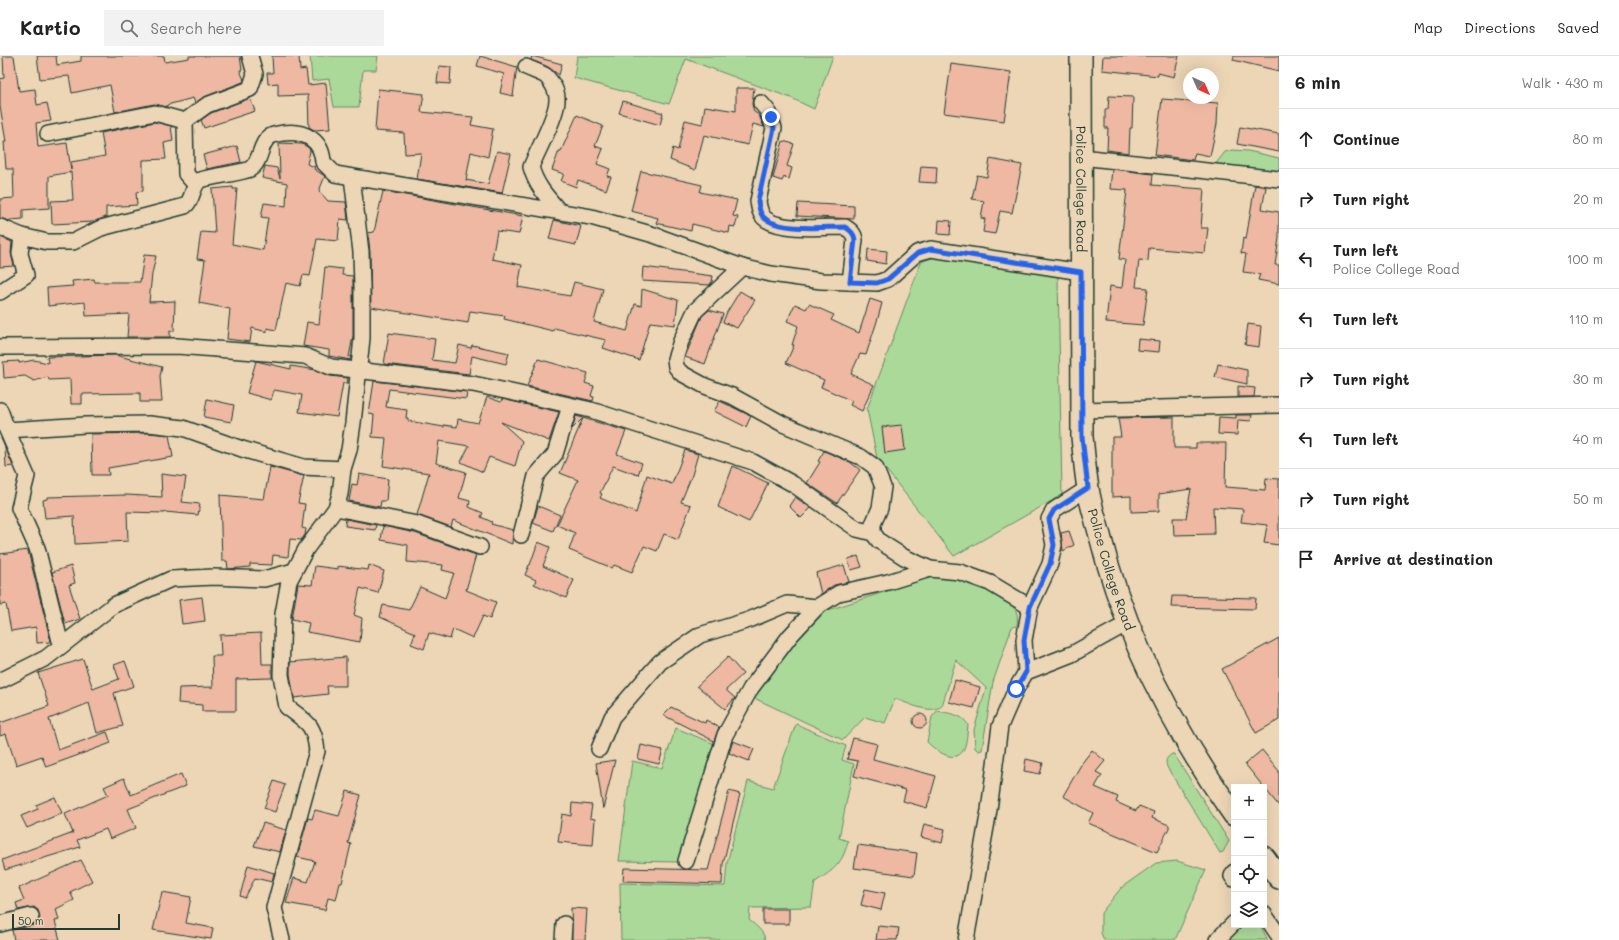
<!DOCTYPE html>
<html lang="en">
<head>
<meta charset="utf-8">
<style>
	:root { --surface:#fff; --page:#f2f2f2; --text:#222; --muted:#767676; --line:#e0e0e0 }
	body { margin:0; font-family:Mali,sans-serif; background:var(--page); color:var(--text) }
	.controls { position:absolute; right:12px; bottom:12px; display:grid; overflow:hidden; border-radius:0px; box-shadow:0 4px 16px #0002 }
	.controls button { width:36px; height:36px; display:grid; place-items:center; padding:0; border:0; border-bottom:1px solid var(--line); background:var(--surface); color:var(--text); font:20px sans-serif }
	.compass { position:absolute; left:1183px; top:12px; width:36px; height:36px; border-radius:50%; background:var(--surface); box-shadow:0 4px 16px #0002; rotate:135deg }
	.scale { position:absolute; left:12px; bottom:10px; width:108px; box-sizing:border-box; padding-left:4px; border:2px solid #1f3d34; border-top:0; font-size:11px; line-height:14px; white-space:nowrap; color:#1f3d34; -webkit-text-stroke:3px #edd6b6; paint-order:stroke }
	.stop { position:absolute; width:12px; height:12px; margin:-9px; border:3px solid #2563eb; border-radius:50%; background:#fff }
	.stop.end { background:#2563eb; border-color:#fff; box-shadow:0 1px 4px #0008 }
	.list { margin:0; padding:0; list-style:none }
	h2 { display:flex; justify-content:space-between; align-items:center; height:52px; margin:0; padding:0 16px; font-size:17px }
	h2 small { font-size:13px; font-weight:400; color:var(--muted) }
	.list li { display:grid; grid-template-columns:26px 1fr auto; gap:12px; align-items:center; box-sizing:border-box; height:60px; padding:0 16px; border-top:1px solid var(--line) }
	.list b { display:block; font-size:15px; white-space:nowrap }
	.list p { margin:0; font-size:13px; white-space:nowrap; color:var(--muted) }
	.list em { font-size:13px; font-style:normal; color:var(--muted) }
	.icon { flex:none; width:22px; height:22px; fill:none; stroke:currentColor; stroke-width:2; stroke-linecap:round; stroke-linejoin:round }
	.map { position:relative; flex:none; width:1279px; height:884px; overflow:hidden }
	header { display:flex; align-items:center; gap:24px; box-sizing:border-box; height:56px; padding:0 20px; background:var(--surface); border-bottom:1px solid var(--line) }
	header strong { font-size:19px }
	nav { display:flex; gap:22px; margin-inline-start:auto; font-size:14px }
	.search { width:280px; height:36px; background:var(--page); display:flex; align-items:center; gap:10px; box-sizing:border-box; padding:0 14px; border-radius:0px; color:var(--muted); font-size:15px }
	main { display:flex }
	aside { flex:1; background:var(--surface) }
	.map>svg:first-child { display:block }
	.green { fill:#abd999; stroke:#658b66 }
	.building { fill:#eeb8a2; stroke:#1f3d34 }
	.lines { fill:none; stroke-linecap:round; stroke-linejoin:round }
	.street-casing { stroke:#1f3d34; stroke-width:18 }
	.secondary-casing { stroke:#1f3d34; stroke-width:24 }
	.street { stroke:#edd6b6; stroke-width:15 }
	.secondary { stroke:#edd6b6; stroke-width:21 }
	.route { stroke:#2563eb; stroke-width:5 }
	.labels { text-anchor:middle; stroke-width:3; stroke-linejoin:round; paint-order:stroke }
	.street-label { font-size:13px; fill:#1f3d34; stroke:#edd6b6 }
</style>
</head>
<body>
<header>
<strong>Kartio</strong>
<div class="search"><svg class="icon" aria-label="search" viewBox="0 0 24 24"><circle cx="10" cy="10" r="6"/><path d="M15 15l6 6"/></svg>Search here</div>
<nav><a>Map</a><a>Directions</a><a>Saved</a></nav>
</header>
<main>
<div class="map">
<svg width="1279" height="884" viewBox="0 0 1279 884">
	<rect width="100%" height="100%" fill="#edd6b6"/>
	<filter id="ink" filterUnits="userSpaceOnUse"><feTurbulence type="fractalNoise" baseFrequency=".025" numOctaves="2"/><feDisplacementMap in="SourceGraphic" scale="8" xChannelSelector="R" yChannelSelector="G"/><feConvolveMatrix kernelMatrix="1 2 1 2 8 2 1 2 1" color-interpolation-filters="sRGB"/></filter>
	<g filter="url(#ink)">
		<g class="green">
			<path d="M310,0H378L376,14H363L359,51H334L329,23L312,25Z"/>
			<path d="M577,0H833L814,53L791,42L686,3L669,48L574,22Z"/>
			<path d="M1232,94L1248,95L1279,102V119L1214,110L1225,96Z"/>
			<path d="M937,200L1058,221L1062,439L954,500L877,402L867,353L921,206Z"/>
			<path d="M937,519C957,522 1012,535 1017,558C1018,561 1017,567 1017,570L1012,571L993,626L982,694L978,695L975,692L974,674L986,632L956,604L942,650C929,659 909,647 895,643L885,667L865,661L843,684L752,641L758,628L819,557Z"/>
			<path d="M937,655C948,657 963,658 968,669C967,676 967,690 962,696C953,708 934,693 927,686L932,661Z"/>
			<path d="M796,668L846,690L842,704L854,708L839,782L848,785C843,807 834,814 815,826L811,851L750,852L749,864C756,870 764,875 765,884H621L620,827L725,830L727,807L748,725L773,732Z"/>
			<path d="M676,672L717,689L681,806L619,805L632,705L662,712Z"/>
			<path d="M1172,698H1174L1229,785L1223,796L1220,797L1167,711C1165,704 1166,702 1172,698Z"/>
			<path d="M1177,805L1206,814L1175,884H1104L1101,877V857L1122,831L1156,807Z"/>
			<path d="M1240,869H1260L1268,884H1226Z"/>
		</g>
		<g class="building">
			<path d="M3,0H14L19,35L35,33L37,49L47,47L51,65L36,67L38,91L67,87L71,114V106L105,100L101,77L155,66L171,70L173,85L164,87L166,103L143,104V135L136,136L137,149L106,151V161L93,166L52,168L51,145L73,144L71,116L49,120V152L23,154V163L10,164V165L0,162V143L14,142L13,113H6L4,86H6L0,50V23L4,22Z"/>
			<path d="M37,0H56L57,9L81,5V0H164L165,6L189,2V0H240L242,14H240L244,24L243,26L204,41L195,47L193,42L167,49V51L154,48L115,56L110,29L72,37L69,20L40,23Z"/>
			<path d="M272,0H299L300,14L306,13L308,29L326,27L330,73L314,74L309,71L308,39L278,40V27L268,28L267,17H273Z"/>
			<path d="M480,0L517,11L513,40L500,37L504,18L477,10Z"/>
			<path d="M532,0L562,8L559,19L548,11L531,4Z"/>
			<path d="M1103,0H1179L1174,21L1158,17V20L1102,14Z"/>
			<path d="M1234,0H1279V15L1233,4Z"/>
			<path d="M951,8L1011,16L1004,65L944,57Z"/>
			<path d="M439,10L451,11L450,28L437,27Z"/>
			<path d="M736,32H754L752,48L754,56L759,59L764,71L753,68L748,89L704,79L695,114L670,104L673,92L678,94L685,64L702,68L705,50L736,55Z"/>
			<path d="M378,33L424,38L421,56L473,61L471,69L493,73L488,101L471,96L466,124L488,128L497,95L511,98L502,137L417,123L421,97L405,98L404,77L375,75Z"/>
			<path d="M1109,40L1133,41L1132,72H1130L1129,97L1107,94L1108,72H1105V53H1108Z"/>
			<path d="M250,42L255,55L204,72L201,64L211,57Z"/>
			<path d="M1162,43L1218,47L1217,68L1210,100L1195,97L1193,104L1155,99Z"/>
			<path d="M623,45L663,57L660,69L619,57Z"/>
			<path d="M577,59L603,70L595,90L603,93L597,108L610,113L607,120L611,121L606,134L578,124L576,131L561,125L564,118L552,114L559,95H561Z"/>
			<path d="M1240,71L1279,78V96L1237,88Z"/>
			<path d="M783,85L794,88L787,110L792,112L789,123L784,121L782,125L773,122Z"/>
			<path d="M279,87L302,88L309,92L310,95L307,108L315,111L314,113L325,120L319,135L328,145L346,146L348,164L340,163L338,185L317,183L310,220L303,219L300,230L286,227L276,274L267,272V276L252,272L250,286L227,283L230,253L199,247L205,204L197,203L201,176L215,177L212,133L233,131V133H237L232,188L263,194L268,162L261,161L264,147L286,150L287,127L262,122L265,110L277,112L280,122Z"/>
			<path d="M237,90L241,106L207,113L203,99Z"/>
			<path d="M990,103L1022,109L1012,157L1000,155L995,178L983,176L985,163L981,162L984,145L972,143L977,119L987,121Z"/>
			<path d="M921,110L937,111L936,127L919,126Z"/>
			<path d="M1112,113L1153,118L1152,129L1204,133L1201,172H1208L1205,197L1149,192L1148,205L1139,204L1136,231L1148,232L1143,269L1106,266L1110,230L1122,232L1125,204L1119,203L1127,134L1110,133Z"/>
			<path d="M641,115L702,129L700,136L737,144L733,160L738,161L735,171L730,170L729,177L692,168L691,175L656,167L658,162L631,155Z"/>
			<path d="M1255,129L1266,131L1262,153L1279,156V182L1275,209H1279V228L1258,224L1260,218L1243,216L1246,198L1241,197L1243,182L1246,183Z"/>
			<path d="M383,135L523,160L519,178L497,175L492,203L522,209L518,231L570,240L574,226L603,233L594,266L627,275L635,248L641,250L642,233L678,244L675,269L650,266L639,304L603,292L606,284L554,272L553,275L504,263L505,260L470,255L468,267L371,251L370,196L368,177L374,176Z"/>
			<path d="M798,147L854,150V163L797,160Z"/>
			<path d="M554,164L581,170L576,189L549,183Z"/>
			<path d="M939,164L951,165L950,179L938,178Z"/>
			<path d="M0,181L12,186L11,197L14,210L0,211Z"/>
			<path d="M868,193L887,195L886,208L867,205Z"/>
			<path d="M144,199L156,200L152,218L149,246L175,245L174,275H170V281H127L129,258L86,260L85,246L48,250L47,232L73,230L72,225L94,223L95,226H140Z"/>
			<path d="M325,211L343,213L342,219L353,220V280L349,301H351V304L329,300V294L303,290L307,266L319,268Z"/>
			<path d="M643,211L713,220L712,226L709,229L642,225Z"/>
			<path d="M740,235L755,244L737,272L723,266L727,256Z"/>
			<path d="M870,243L882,247L878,262L866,299L860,298L851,318L874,329L862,355L850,349L852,345L821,331L824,324L786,307L794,289H792L798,270L787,265L795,248L806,253L809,248L834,259L831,264L859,277Z"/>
			<path d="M709,254L723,258L705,308L685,301L702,260Z"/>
			<path d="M1248,268L1261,270L1259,291L1245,289Z"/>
			<path d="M389,277L435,283L432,304L455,307L459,289L471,292L472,289L509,297L506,308L472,300L469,318L384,308Z"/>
			<path d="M1138,283L1160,285L1159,296L1137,294Z"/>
			<path d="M115,299L162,311L160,320L162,346H140V337L82,338V348H71L70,323L49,324L48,321L34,325L25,320L4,322L3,306L19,305V307L34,304L48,307L47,301Z"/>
			<path d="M538,303L588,317L585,327L594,330L591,340L594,341L593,345L527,330Z"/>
			<path d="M256,305L291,313V310L316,314L330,320L348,322L347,327H343L337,361L299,356L302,339L274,334L271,344L247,337Z"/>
			<path d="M1218,308L1247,314V328L1215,321Z"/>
			<path d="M374,325L467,336L466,343L389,333L386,351L407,354L406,362H408V365L444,371V369L457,371L458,363L478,367L487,341L501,346L502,343L559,356L549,385L501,366L522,385L515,410L489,401L483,416L461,406L469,390L439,385L436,407L466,416L459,442L470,445L469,451L483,457L481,461L492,466L491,468L513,474L512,488L453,464L451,471L417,459L429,417L383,410L386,382L372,381L374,359L369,358Z"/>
			<path d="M1238,330L1255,332L1254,341H1238Z"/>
			<path d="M207,343L234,349L231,366L204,361Z"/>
			<path d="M720,345L751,360L746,371L714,355Z"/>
			<path d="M1236,359H1252L1251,365L1238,364L1237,379L1218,378L1219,361L1236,362Z"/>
			<path d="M576,360L583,362L572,373Z"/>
			<path d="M1174,361V392H1196V387H1226L1225,431L1265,434L1266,422L1279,423V489L1264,487L1267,469L1241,466L1243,453L1213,451L1214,478L1174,479L1173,462H1186L1191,433L1159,438V455L1131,456V440L1112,441V381H1121L1118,362Z"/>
			<path d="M583,362L626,375L617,398L642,407L638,419L613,410L600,437L602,438L600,442L636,457L647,419L672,428L685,394L698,398L692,419L681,446L691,449L678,484L664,478L657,495L644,490L632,516L614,509L612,512L569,494L575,477L557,469L578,424L560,417Z"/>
			<path d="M902,369L905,394L885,397L882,371Z"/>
			<path d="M149,377L169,379L173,401L108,412L109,419H92L91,378Z"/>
			<path d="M5,391L13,410L6,411Z"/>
			<path d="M824,395L850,406L860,414L837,447L807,427L820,406L818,405Z"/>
			<path d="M733,410L768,427L749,466L718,451Z"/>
			<path d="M270,411L304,420L298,447L305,448L302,472L306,473L305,479L301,484L290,483L288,501L273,499L272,509L250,508V511L228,513L227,505H222L220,439L264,443Z"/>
			<path d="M161,418L186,421L182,446L200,448L198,459L165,456V457L127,456L128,485L75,488L74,460L45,462L43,444L47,443V441L127,439L162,441Z"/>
			<path d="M359,418L388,423L386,445H381L380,451L349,445L352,428L357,429Z"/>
			<path d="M795,441L811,452L801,462L789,450Z"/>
			<path d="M538,450L560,459L553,475L533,467Z"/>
			<path d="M346,463L376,469L375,474L345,470Z"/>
			<path d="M383,470L415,477L476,499L466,534L496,546L490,563L483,560L473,582L453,573L450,583L429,577L424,593L411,588L415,577L380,561L383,549L409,554L420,531L445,542L454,517L442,514L443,509L407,506L408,489L381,484Z"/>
			<path d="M1069,475L1074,489L1063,495L1061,477Z"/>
			<path d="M538,486L550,491L543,510L574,524L566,542L534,528L536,524L525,519L529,509H530Z"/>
			<path d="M28,494V495L51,586L37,587L36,571L11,575L6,548L0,549V498Z"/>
			<path d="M858,500L862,511L851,514L848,503Z"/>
			<path d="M369,509L384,515L378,537L360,532L354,559L362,562L360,586L307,576L309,567L292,563L298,528L312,529L315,510L338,513V510L368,514Z"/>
			<path d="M844,509L849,526L834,529L821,538L816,517Z"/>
			<path d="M71,510L75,527L69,529L80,563L65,568L52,516Z"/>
			<path d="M1172,540L1256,542L1255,553L1171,551Z"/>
			<path d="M202,541L205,565L182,568L179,544Z"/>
			<path d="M261,577L262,608H272V622L236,623V655H202V649L178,647L179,632L213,631L212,600H221L220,579Z"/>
			<path d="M1279,582V664L1256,677L1222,613Z"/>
			<path d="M346,601V630H327L328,638L294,642L290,618V606Z"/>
			<path d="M728,601L743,618L726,634L735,642L725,653L697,630Z"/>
			<path d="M83,603L93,633L119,623L114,609L125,605L134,630L114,637L123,670L97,677L89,647L49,663L58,694L107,676L111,687L46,711L42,700L16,709L6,678L0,680V667L49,650L38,617Z"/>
			<path d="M955,624L980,631L974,652L949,646Z"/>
			<path d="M671,651L705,667L706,664L719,671L714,685L663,659Z"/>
			<circle cx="920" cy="665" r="7"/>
			<path d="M853,682L877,688L873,703L936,720L927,752L903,745L906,734L854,720L858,705L847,703Z"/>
			<path d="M733,685L754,693L749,705L729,697Z"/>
			<path d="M641,689L663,694L659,708L638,703Z"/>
			<path d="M1092,694L1105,705L1096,716L1102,719L1095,731L1118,741L1116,746L1136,755L1139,750L1154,756L1152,762L1169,769V772L1157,796L1088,767L1093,757L1063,740L1082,707Z"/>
			<path d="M1262,694L1279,715V750L1245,708Z"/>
			<path d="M1026,703L1043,707L1040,718L1024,715Z"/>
			<path d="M615,704L603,753L596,707Z"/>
			<path d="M181,718L186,730L128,753L136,772L110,783L106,773L77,784L80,791L5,814L2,804L73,777L65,758L108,739L104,731L124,722L131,739Z"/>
			<path d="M274,725L285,729L275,756L264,752Z"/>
			<path d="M347,735L361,739L348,787L351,788L342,827H340L336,844L328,842L325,854L286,847L294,822L308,826L315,805L297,801L308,762L312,763L315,754L339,760Z"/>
			<path d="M729,735L740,738L723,808L722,828L623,825L624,812L708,814Z"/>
			<path d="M55,741L62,757L27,772L21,760L38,753L36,749Z"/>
			<path d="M572,747L592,749L590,762L595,763L593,789L558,786L562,758L571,760Z"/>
			<path d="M263,767L286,774L280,796L254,790Z"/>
			<path d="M924,768L945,773L942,787L921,781Z"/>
			<path d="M858,789L917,797L914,820L854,812Z"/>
			<path d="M81,804L92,825L70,836L74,844L56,853L59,864L55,865L60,884H14L12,874L34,869L40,862L38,854L34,851L18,854L16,847L24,844L19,832Z"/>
			<path d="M248,809L274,817L272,826L255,822L245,842L240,840Z"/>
			<path d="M865,833L885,837L881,854L861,849Z"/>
			<path d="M162,836L191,841L186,867L213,872L211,883L153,874Z"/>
			<path d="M571,852L587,853L585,884H572Z"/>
			<rect x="763" y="853" width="26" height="15"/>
			<path d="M878,870L899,872L897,884H876Z"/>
		</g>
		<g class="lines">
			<g class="street-casing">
				<g id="street">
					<path d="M526,11C532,14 540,16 546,20C552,26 558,36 557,45C556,62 538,93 531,111C536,130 548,142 560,156"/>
					<path d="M761,47L767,54L774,72L758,145C759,152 760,160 767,164C784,175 824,171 845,171C851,175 854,177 855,184L850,226"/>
					<path d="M185,65L186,118L195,128"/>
					<path d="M48,78L155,57L185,65L207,49L250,33L255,18L250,0"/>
					<path d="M1081,101L1279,123"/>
					<path d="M0,171L22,180L47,186H73L101,172L185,150C194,143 191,131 200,124C209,121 245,116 250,113C262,105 259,90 268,82C272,78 278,78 283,77C304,74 322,84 323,106L335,118L591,161L654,179L742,211L771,218L821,225L877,227L888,223L917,197L931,193L1081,216"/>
					<path d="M742,211L695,255L681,285L675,303L676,311L681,317L705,330L732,340L783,368L861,401L875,411L883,431L880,452L873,468V477L879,485L904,501L930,513L960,516L990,527L1030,551L1024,584L1026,616"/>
					<path d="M0,236L26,219L20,198L22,180"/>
					<path d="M0,291L177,290L305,300L331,311L473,328L538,342L591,354L753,406L793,428L857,473L873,477"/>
					<path d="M0,354L7,374L27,420L19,452L37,492L61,589"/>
					<path d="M1082,354L1279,349"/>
					<path d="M7,374L86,369L149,368L183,372L242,393L303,411L343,413"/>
					<path d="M336,452L417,468L480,491"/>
					<path d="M521,479L536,420L555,398L570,350"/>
					<path d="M1030,551L1050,508L1054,489L1049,463L1054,454L1088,432"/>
					<path d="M0,625L46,602L114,549L171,523L214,521L264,523L294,515"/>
					<path d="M599,693L612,661L660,606L700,579L749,564L787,548L817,551"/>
					<path d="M686,805L725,679L751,632L790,580L817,551L839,537L888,526L930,513"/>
					<path d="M1234,816L1232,820L1234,823"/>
					<path d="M1264,858L1279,880"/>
					<path d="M0,868L31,860"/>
					<path d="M282,884L274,852L317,695C314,668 308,667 287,651L281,619L283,558L289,525L306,493L336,452L340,438L343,413L349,394L353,367L362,282V231L361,196L352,121"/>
					<path d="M563,884L564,868"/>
					<path d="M966,884L989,754L1000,670L1016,633L1026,616L1072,598L1128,567"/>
					<path d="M1217,884L1234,867"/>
				</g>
			</g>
			<g class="secondary-casing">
				<g id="secondary">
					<path id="s1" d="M1081,0L1082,381C1084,398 1085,415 1088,432C1090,447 1095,461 1099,476C1124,578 1173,673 1234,759"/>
					<path d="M1264,801L1279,822"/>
				</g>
			</g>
			<use href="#street" class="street"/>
			<use href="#secondary" class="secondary"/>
		</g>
	</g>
	<g class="lines" filter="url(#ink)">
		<path class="route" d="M771,61L774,72L758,145C759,152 760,160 767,164C784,175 824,171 845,171C851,175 854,177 855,184L850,226L877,227L888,223L918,197L931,193L1081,216L1082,381L1088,432L1054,454L1049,463L1054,489L1050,508L1030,551L1024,584L1026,616L1016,633"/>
	</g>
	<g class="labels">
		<g class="street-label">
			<text dy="5" stroke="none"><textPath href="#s1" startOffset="133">Police College Road</textPath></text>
			<text dy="5" stroke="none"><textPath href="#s1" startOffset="517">Police College Road</textPath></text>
		</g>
	</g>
</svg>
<div class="controls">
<button>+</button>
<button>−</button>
<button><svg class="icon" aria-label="locate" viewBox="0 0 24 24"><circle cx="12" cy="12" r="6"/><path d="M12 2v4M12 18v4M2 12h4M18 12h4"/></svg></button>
<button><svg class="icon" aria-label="layers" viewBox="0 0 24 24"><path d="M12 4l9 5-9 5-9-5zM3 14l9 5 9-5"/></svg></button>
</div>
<svg class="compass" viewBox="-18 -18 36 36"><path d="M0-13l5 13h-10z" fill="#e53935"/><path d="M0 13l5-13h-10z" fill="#767676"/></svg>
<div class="scale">50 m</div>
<div class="stop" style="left:1016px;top:633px"></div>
<div class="stop end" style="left:771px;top:61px"></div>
</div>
<aside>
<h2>6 min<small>Walk · 430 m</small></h2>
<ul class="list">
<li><svg class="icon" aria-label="ahead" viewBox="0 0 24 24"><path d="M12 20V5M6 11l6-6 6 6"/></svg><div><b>Continue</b></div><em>80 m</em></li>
<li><svg class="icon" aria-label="right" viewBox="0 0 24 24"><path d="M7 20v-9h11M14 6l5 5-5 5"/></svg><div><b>Turn right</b></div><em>20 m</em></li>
<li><svg class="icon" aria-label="left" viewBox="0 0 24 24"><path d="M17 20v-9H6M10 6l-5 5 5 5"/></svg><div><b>Turn left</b><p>Police College Road</p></div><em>100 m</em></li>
<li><svg class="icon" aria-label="left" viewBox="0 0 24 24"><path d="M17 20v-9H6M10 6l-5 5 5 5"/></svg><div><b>Turn left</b></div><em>110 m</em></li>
<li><svg class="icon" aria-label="right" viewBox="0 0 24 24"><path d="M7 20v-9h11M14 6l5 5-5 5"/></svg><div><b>Turn right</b></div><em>30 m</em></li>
<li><svg class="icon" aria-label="left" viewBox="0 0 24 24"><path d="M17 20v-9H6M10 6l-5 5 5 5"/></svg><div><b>Turn left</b></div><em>40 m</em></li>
<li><svg class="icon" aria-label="right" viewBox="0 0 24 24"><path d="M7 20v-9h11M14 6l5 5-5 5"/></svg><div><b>Turn right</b></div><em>50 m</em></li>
<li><svg class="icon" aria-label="arrive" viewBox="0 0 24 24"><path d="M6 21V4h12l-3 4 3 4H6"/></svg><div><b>Arrive at destination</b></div></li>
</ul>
</aside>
</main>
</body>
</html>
